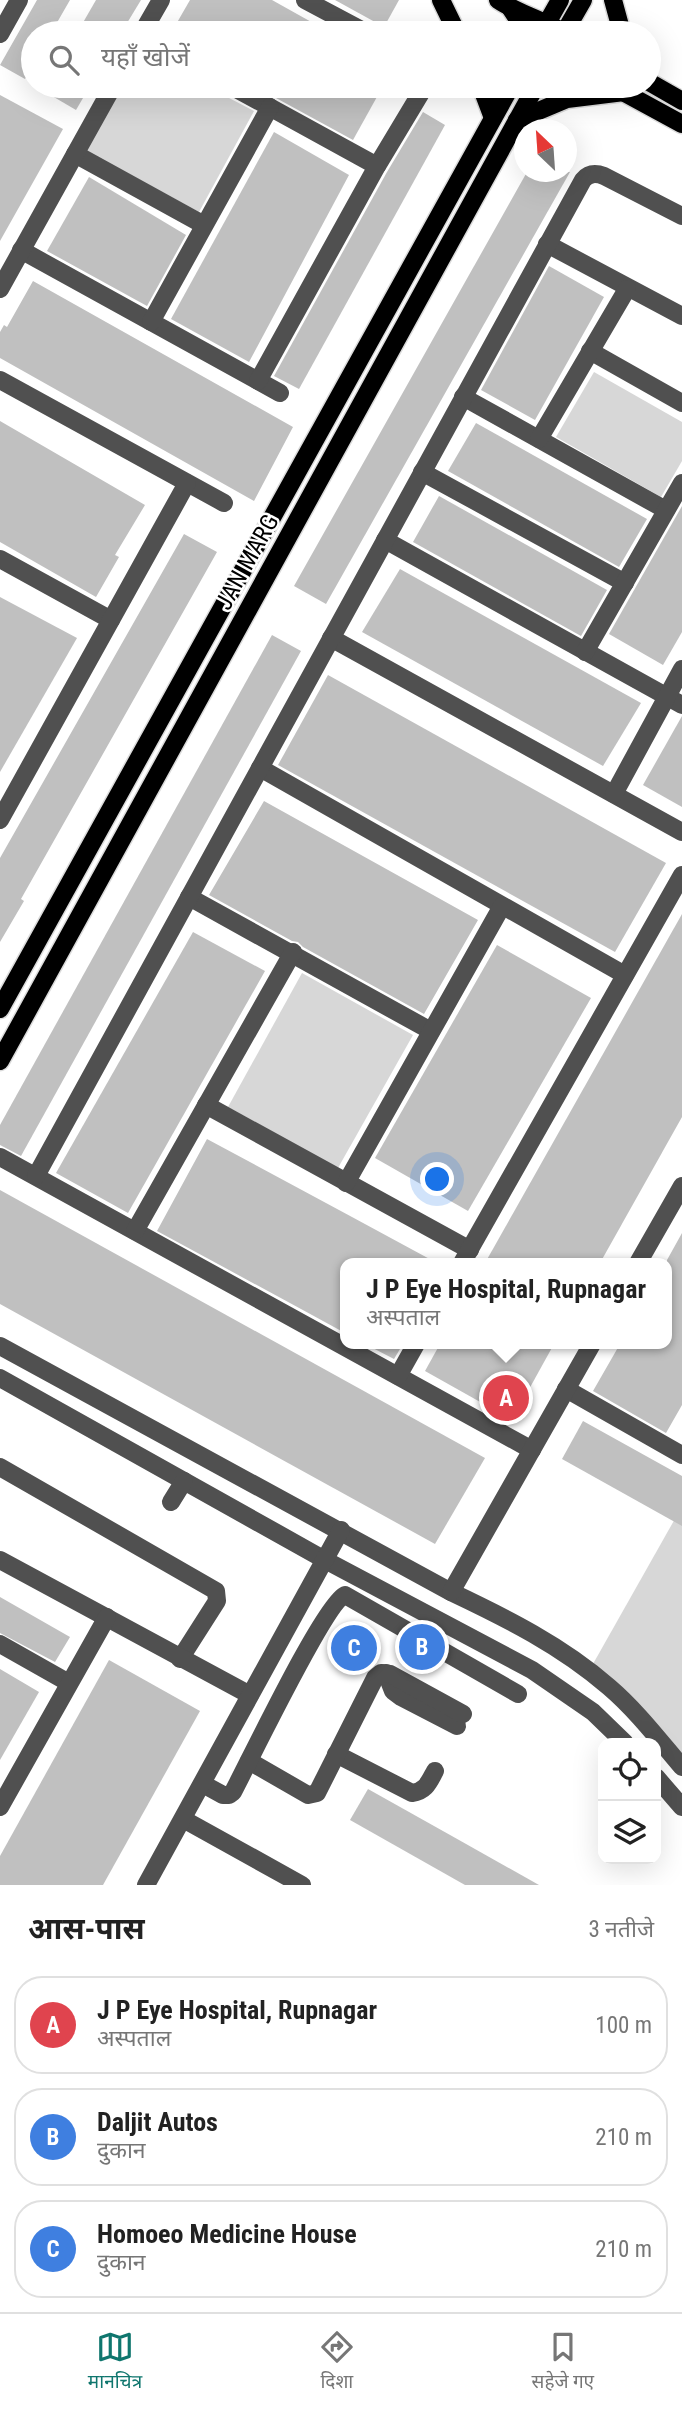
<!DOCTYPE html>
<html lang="hi">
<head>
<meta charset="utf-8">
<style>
	:root { --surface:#fff; --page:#f2f2f2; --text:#222; --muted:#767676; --line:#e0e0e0; --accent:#0f766e }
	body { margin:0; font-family:"Roboto Condensed","Noto Sans Devanagari",sans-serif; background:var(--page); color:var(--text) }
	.controls { position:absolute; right:21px; bottom:21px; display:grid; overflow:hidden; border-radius:14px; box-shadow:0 7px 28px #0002 }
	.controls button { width:63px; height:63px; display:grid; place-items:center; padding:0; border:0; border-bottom:2px solid var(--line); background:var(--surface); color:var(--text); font:35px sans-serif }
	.compass { position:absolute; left:514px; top:119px; width:63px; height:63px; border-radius:50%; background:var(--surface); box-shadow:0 7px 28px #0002; rotate:335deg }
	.you { position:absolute; left:438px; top:1180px; width:24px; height:24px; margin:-18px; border:5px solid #fff; border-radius:50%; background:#1a73e8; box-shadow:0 0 0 10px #1a73e833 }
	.badge { display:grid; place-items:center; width:46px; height:46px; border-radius:50%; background:var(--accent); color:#fff; font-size:23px; font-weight:700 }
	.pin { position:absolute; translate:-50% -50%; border:4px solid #fff; box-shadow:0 2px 7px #0006 }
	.popup { position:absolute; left:340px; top:1258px; width:332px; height:91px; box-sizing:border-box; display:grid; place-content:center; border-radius:14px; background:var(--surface); filter:drop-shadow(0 2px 5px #0005); font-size:23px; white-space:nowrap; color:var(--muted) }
	.popup b { font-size:26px; color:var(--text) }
	.popup::after { content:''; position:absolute; left:50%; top:100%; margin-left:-14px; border:14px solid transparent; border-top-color:var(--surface) }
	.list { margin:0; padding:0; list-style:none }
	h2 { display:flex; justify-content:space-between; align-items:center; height:91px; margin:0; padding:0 28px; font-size:30px }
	h2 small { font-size:23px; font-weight:400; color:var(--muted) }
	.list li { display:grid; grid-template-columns:46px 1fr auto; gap:21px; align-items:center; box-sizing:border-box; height:98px; margin:0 14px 14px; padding:0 14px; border:2px solid var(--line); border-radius:28px }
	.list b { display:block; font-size:26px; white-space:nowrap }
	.list p { margin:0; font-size:23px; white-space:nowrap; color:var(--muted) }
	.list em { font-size:23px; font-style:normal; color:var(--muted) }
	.icon { flex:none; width:38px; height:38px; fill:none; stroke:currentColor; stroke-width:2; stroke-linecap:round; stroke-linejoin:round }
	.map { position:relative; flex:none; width:682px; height:1885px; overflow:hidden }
	.search { position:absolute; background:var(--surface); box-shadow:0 7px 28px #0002; left:21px; right:21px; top:21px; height:77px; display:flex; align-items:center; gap:18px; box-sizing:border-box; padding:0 24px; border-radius:38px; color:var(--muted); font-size:26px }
	.sheet { height:427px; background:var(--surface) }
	nav { display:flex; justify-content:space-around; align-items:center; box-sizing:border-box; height:98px; border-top:2px solid var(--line); background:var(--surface); font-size:19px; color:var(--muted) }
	nav a { display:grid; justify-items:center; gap:4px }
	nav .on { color:var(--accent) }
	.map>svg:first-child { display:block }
	.green { fill:#d7d7d7 }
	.building { fill:#c0c0c0 }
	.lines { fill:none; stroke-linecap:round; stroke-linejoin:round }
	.major-casing { stroke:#dbdbdb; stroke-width:21 }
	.minor { stroke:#505050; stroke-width:18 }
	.major { stroke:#000; stroke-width:18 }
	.labels { text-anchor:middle; stroke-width:5; stroke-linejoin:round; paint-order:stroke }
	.street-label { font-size:24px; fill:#000; stroke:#fff }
</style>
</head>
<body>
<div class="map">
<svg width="682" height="1885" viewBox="0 0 682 1885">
	<rect width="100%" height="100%" fill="#fff"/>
	<g class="green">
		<path d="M120,86H206L254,111L199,212L85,150Z"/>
		<path d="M594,372L682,422V461L661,497L556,437Z"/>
		<path d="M302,973L413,1035L338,1168L228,1107Z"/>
		<path d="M676,1517L682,1520V1774L589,1671Z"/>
	</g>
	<g class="building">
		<path d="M37,0H70L51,33H33V64L25,79L0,65Z"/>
		<path d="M96,0H141L121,33H77Z"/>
		<path d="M190,0H272L331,33H171Z"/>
		<path d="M335,0H399L384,27Z"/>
		<path d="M35,86H90L76,110Z"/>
		<path d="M254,86H383L353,140Z"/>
		<path d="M0,95L63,129L0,241Z"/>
		<path d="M423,112L445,125L299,389L274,376L387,172Z"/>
		<path d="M274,132L349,175L249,362L171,319Z"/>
		<path d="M527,172H570L326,604L294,586Z"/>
		<path d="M89,177L186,235L147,306L47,251Z"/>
		<path d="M549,266L604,297L535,420L481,390Z"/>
		<path d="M33,281L293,427L254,501L0,358V332L4,325L7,327Z"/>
		<path d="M0,421L145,505L115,555L119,557L96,597L0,542Z"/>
		<path d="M476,423L647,519L619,567L448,471Z"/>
		<path d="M439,496L607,590L581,636L413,542Z"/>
		<path d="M682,506V632L663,665L609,634Z"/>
		<path d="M184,534L217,552L21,899L24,901L0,942V858Z"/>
		<path d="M400,569L641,703L603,766L362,632Z"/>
		<path d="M0,597L77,638L0,772Z"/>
		<path d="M272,635L301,651L21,1156L0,1145V1125Z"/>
		<path d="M328,675L666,863L615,952L278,765Z"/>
		<path d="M682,716V807L643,785Z"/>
		<path d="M264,801L478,920L424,1014L303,947L298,942L292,941L209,895Z"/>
		<path d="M682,914V1117L600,1263H485Z"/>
		<path d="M193,932L265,971L128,1213L56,1173Z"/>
		<path d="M497,945L591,998L468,1211L375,1158Z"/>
		<path d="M207,1139L352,1217L437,1263H345V1333L301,1309L157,1231Z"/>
		<path d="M0,1190L485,1458L435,1544L0,1304Z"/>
		<path d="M682,1233V1405L666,1433L593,1391L620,1344H667V1260Z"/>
		<path d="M365,1344H403L394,1359Z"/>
		<path d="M440,1344H554L512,1420L425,1371Z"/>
		<path d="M583,1421L682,1476V1526L562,1459Z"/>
		<path d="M0,1597L70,1637L55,1662L0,1633Z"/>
		<path d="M109,1660L200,1711L103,1885H0V1856Z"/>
		<path d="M0,1669L39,1692L0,1760Z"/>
		<path d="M368,1789L459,1840L539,1885H465L350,1820Z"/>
	</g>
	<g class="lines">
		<g class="major-casing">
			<g id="major">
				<path d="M441,0L457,33"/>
				<path d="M498,0C519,14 543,20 565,33"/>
				<path d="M613,0L622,33"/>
				<path d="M511,9L527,33"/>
				<path d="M543,30L560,0"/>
				<path d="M564,33L583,0"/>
				<path d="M649,82L682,101"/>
				<path d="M481,86L493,118"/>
				<path d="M614,87L682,124"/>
				<path d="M517,120L567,99L624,92"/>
				<path d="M0,1009L511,86"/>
				<path d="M0,1061L536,86"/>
			</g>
		</g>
		<g class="minor">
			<path d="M305,0L367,33"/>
			<path d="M142,33L161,0"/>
			<path d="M0,34L19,0"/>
			<path d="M231,86L377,166"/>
			<path d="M75,154L204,225"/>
			<path d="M547,244L682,316"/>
			<path d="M21,250L280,393"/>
			<path d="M0,289L113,86"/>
			<path d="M151,322L270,107"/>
			<path d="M590,351L682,403"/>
			<path d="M0,380L224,503"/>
			<path d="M258,381L377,166L425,86"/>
			<path d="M463,397L666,510"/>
			<path d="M539,439L627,289"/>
			<path d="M422,472L625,583"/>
			<path d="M385,540L682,705"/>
			<path d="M0,559L111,620"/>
			<path d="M331,638L682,832"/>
			<path d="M585,652L682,483"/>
			<path d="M260,768L625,975"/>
			<path d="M614,794L682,669"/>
			<path d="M0,820L187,483"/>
			<path d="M189,897L431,1031"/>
			<path d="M206,1105L470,1250"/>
			<path d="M0,1157L532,1450"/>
			<path d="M36,1176L583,180C589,173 596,173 604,176L682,216"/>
			<path d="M346,1183L502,906"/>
			<path d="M135,1231L293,952"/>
			<path d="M462,1263L682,875"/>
			<path d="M638,1263L682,1186"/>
			<path d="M0,1346L451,1592C506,1618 562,1646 609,1687C636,1710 659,1740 682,1767"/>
			<path d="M398,1376L416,1344"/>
			<path d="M0,1378L325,1560L532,1670L593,1712L625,1743"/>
			<path d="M566,1389L682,1455"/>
			<path d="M0,1467L216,1591L217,1601L180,1659"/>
			<path d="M171,1502L184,1481"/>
			<path d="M0,1560L250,1695"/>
			<path d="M451,1592L592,1344"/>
			<path d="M0,1644L69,1683"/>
			<path d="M386,1673L393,1691L401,1697L457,1726"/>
			<path d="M336,1754L412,1793C426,1791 429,1782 435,1771"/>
			<path d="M249,1761L308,1795L317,1793L375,1678L381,1673L390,1674L463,1714"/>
			<path d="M656,1777L682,1807"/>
			<path d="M203,1784L223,1795H229L233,1792C249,1762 325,1603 345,1595L518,1694"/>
			<path d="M0,1807L107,1617"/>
			<path d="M183,1819L302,1885"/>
			<path d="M146,1885L341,1530"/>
		</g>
		<use href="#major" class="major"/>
	</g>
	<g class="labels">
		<g class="street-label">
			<text transform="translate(247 562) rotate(-61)" y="8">JAN MARG</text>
		</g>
	</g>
</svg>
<div class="controls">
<button><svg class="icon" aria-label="locate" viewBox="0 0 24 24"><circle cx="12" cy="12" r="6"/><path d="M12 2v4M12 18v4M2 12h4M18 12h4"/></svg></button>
<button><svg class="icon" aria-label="layers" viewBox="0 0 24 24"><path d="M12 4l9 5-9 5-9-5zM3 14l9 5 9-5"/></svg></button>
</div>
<svg class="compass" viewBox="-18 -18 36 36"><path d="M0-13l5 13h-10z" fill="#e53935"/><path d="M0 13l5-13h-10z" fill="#767676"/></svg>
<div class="you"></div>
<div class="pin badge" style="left:506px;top:1398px;background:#e0444e">A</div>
<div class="popup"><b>J P Eye Hospital, Rupnagar</b>अस्पताल</div>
<div class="pin badge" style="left:422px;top:1647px;background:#3f7fe0">B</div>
<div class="pin badge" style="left:354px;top:1648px;background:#3f7fe0">C</div>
<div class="search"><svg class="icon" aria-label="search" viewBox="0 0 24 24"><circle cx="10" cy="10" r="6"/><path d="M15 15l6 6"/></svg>यहाँ खोजें</div>
</div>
<section class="sheet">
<h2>आस-पास<small>3 नतीजे</small></h2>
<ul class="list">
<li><span class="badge" style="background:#e0444e">A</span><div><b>J P Eye Hospital, Rupnagar</b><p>अस्पताल</p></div><em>100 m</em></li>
<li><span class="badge" style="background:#3f7fe0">B</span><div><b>Daljit Autos</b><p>दुकान</p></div><em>210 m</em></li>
<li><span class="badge" style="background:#3f7fe0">C</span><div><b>Homoeo Medicine House</b><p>दुकान</p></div><em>210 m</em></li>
</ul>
</section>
<nav>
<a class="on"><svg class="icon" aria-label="map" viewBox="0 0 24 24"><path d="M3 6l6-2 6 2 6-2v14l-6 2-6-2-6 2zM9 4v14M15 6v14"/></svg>मानचित्र</a>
<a><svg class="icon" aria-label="directions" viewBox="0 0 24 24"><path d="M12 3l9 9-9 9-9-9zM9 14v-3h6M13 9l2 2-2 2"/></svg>दिशा</a>
<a><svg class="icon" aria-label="saved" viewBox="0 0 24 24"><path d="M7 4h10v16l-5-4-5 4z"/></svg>सहेजे गए</a>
</nav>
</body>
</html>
